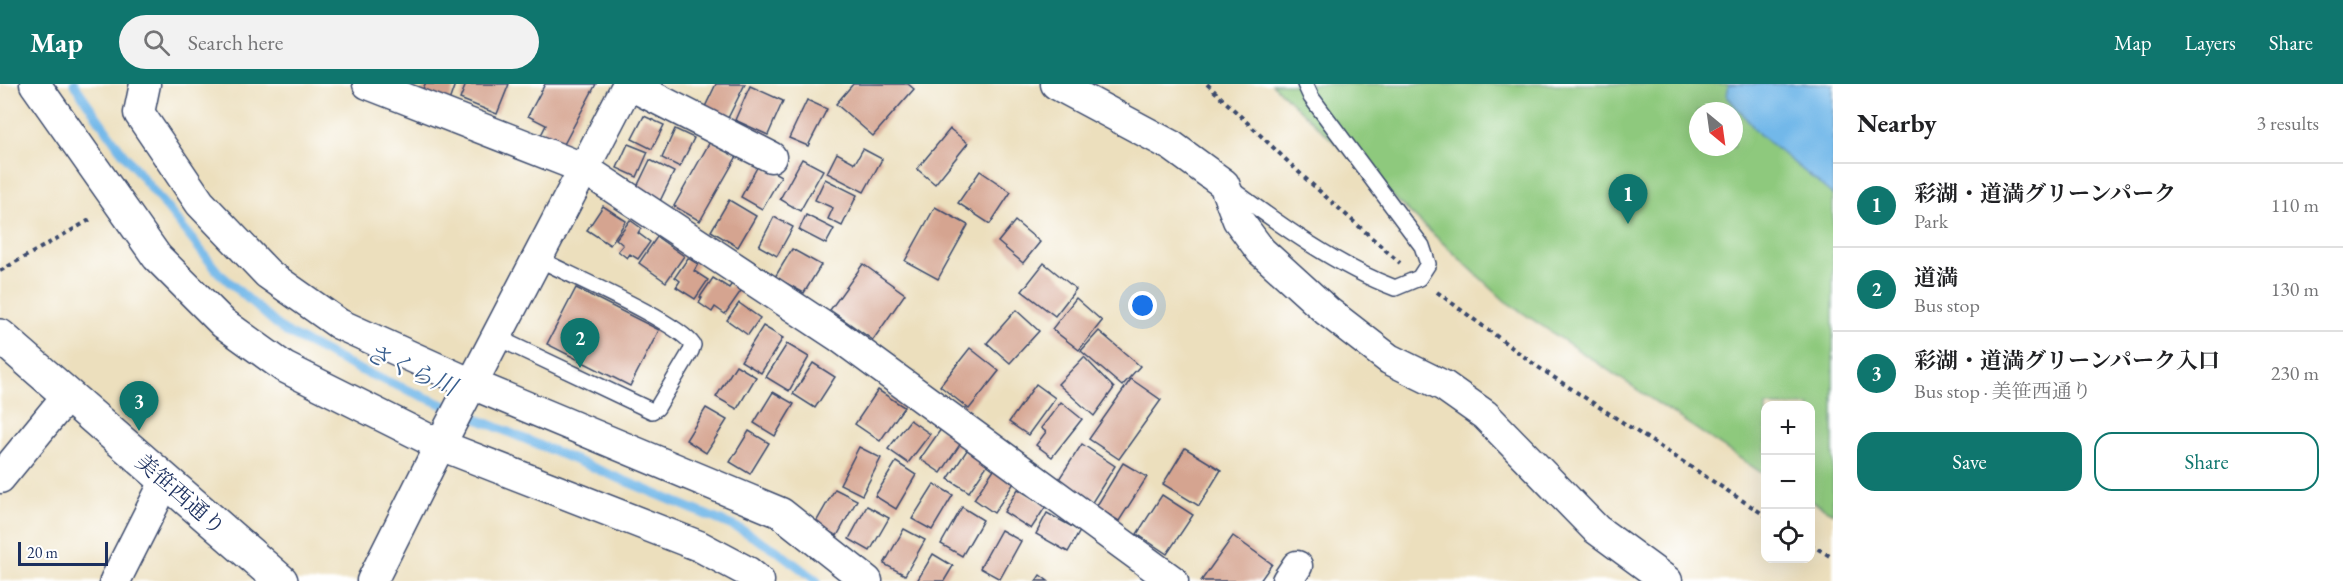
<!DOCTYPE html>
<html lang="en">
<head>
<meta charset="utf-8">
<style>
	:root { --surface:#fff; --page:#f2f2f2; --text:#202124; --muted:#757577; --line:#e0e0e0; --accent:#0f766e }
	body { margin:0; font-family:"EB Garamond","Noto Serif JP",serif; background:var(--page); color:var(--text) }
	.controls { position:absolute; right:18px; bottom:18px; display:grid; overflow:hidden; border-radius:12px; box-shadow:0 6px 24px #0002 }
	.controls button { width:54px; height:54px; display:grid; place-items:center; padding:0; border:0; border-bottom:2px solid var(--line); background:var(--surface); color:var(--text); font:30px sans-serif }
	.compass { position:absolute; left:1689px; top:18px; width:54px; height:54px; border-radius:50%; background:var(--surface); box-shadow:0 6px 24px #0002; rotate:151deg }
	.scale { position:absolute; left:18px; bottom:15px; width:90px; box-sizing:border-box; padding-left:6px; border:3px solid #1b2f5e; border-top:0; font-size:16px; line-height:21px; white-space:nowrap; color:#1b2f5e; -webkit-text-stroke:4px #fff; paint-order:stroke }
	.you { position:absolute; left:1143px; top:222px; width:21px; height:21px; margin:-15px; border:4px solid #fff; border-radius:50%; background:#1a73e8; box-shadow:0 0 0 9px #1a73e833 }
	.badge { display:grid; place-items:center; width:39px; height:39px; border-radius:50%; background:var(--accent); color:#fff; font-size:20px; font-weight:700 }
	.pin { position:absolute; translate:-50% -50px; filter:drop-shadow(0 2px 3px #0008) }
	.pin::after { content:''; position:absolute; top:32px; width:21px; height:18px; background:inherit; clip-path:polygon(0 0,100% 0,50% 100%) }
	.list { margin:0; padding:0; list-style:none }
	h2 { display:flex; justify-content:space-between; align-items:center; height:78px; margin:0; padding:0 24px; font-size:26px }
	h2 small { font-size:20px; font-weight:400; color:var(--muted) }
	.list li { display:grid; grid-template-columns:39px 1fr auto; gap:18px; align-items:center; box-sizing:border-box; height:84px; padding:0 24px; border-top:2px solid var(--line) }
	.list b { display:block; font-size:22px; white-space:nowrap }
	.list p { margin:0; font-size:20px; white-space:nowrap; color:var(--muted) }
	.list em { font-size:20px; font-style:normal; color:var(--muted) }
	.actions { display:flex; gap:12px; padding:18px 24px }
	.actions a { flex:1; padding:14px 0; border:2px solid var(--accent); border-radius:18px; text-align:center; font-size:21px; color:var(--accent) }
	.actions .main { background:var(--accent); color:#fff }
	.icon { flex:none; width:33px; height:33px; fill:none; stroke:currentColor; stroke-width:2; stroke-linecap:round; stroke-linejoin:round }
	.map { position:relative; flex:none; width:1833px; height:497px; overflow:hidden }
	header { display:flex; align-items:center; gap:36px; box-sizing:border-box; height:84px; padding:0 30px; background:var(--accent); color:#fff }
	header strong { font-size:28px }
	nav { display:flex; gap:33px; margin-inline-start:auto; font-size:21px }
	.search { width:420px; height:54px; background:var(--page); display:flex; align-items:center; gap:15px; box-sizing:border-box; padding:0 21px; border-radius:33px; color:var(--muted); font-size:22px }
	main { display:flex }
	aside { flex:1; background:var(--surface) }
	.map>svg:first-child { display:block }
	.green { fill:#8ec97d; stroke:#547c6e; stroke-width:1.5; fill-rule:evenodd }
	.water { fill:#72b8e9; stroke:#4674a4; stroke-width:1.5 }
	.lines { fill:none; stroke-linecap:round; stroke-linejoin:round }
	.stream { stroke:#72b8e9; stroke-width:9 }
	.building { fill:#d5a490 }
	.lane-casing { stroke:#3a496c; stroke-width:18 }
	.street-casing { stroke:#3a496c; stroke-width:33 }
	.secondary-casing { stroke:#3a496c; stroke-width:36 }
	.path { stroke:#3a496c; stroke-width:4; stroke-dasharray:4.5 4.5; stroke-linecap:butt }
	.lane { stroke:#fff; stroke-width:15 }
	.street { stroke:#fff; stroke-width:30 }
	.secondary { stroke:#fff; stroke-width:33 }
	.labels { text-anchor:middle; stroke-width:4.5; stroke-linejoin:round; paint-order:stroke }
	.street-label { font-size:22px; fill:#1b2f5e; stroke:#fff }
	.water-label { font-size:24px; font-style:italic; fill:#395f8f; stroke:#fff }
</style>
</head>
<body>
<header>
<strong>Map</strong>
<div class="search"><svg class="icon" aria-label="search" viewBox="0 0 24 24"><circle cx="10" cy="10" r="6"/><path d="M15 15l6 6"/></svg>Search here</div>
<nav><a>Map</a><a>Layers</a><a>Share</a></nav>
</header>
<main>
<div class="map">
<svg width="1833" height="497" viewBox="0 0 1833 497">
	<rect width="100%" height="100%" fill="#fff"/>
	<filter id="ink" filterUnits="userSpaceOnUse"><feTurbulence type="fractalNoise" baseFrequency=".0167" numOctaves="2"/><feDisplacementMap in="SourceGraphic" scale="12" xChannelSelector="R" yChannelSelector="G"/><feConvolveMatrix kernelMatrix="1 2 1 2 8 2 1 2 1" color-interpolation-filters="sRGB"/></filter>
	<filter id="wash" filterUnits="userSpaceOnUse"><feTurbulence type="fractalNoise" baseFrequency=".008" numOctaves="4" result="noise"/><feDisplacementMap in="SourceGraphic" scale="24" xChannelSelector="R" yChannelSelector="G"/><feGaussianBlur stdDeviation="1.35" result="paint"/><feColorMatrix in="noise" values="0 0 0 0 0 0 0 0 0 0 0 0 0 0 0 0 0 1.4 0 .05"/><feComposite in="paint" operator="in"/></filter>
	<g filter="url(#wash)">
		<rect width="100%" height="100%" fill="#ecdfbd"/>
		<path class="green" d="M1272,0H1833V429L1811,417L1810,322H1766L1765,391L1505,217ZM1698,27H1734V63H1698Z"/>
		<path class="water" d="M1729,0H1833V111L1760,51L1727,12Z"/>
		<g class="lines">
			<path class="stream" d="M74,0L119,64L218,188L284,247L360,286L740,445L776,466L817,497"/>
		</g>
		<g id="blocks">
			<g class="building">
				<path d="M425,0H455L448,20L421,10Z"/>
				<path d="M466,0H509L497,30L460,15Z"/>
				<path d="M545,0H596L562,64L540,53L546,41L528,32Z"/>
				<path d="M716,0H745L727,36L704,25Z"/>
				<path d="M853,0H908L914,5L873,52L836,20Z"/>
				<path d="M750,2L783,17L768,51L735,36Z"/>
				<path d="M807,16L827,25L808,62L789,54Z"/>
				<path d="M644,32L664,41L652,65L632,55Z"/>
				<path d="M675,45L694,54L680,83L662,74Z"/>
				<path d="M950,45L968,59L935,100L917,85Z"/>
				<path d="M711,56L737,72L700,137L674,122Z"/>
				<path d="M628,60L648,68L637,93L617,84Z"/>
				<path d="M863,65L882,75L864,108L827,89L837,69L855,79Z"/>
				<path d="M802,75L823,86L800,127L780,115Z"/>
				<path d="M650,76L674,88L660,117L636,105Z"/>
				<path d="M759,80L781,92L762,125L741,113Z"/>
				<path d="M980,87L1011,108L990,140L958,119Z"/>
				<path d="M825,95L857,111L842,142L828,135L833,124L815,116Z"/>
				<path d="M729,116L756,132L738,163L711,147Z"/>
				<path d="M603,122L626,137L610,161L587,146Z"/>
				<path d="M935,123L968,141L938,195L905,177Z"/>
				<path d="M806,131L834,145L826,160L799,146Z"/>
				<path d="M774,133L793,143L777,172L759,162Z"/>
				<path d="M630,136L641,144L638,149L650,158L638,175L630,170L627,174L618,167L623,161L616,155Z"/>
				<path d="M1015,137L1040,158L1023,179L998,158Z"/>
				<path d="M657,153L684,172L666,198L639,179Z"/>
				<path d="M792,165L821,181L804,209L775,193Z"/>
				<path d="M688,174L698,180L694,187L708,196L695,215L676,203L680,197L675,193Z"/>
				<path d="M1044,179L1076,205L1055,232L1022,207Z"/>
				<path d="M863,180L905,210L873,256L830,226Z"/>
				<path d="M713,194L729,204L733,198L743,204L725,230L715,223L712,228L699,219L702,214L700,213Z"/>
				<path d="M576,204L659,246L630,302L547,260Z"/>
				<path d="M1076,214L1102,237L1079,266L1052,245Z"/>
				<path d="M739,219L760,234L748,251L727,236Z"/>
				<path d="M1016,226L1039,247L1010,279L987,259Z"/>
				<path d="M763,242L783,254L761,289L741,277Z"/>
				<path d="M1099,247L1140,282L1122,302L1081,267Z"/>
				<path d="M787,260L809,273L789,307L766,293Z"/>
				<path d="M970,264L999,287L969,325L940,302Z"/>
				<path d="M1084,273L1114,304L1094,332L1058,300Z"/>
				<path d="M813,279L835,293L815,324L793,310Z"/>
				<path d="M736,281L756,293L737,325L716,313Z"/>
				<path d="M1131,295L1161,316L1119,375L1089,355Z"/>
				<path d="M1036,300L1055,314L1028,351L1009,338Z"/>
				<path d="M878,306L904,323L880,357L855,340Z"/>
				<path d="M773,308L794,320L775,352L754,339Z"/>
				<path d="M1061,318L1082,335L1052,373L1036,361L1046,348L1041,344Z"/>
				<path d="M706,324L727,336L706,369L686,356Z"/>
				<path d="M910,336L930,350L908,379L888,365Z"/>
				<path d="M941,345L961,359L941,389L920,375Z"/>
				<path d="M749,347L769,359L750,390L730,378Z"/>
				<path d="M1082,360L1115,382L1091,420L1057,398Z"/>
				<path d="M859,363L881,374L862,411L840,400Z"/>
				<path d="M1185,364L1221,386L1199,422L1163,400Z"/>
				<path d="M967,366L988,380L969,408L948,395Z"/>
				<path d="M896,378L916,391L896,425L875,412Z"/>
				<path d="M1123,379L1147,393L1119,437L1096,423Z"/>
				<path d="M994,385L1014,399L994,429L974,415Z"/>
				<path d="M934,400L953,411L932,446L912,435Z"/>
				<path d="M835,405L857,416L837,452L815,440Z"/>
				<path d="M1018,405L1046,422L1031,445L1004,428Z"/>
				<path d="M1162,411L1193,431L1167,470L1137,450Z"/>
				<path d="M867,422L889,434L870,467L849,455Z"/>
				<path d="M962,423L983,436L962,472L941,460Z"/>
				<path d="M1047,429L1080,447L1068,468L1036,450Z"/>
				<path d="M904,445L925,456L905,491L884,480Z"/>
				<path d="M1001,446L1021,457L1000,495L980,484Z"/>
				<path d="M1233,452L1272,480L1260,497H1201Z"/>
				<path d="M933,470L953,482L944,497H917Z"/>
				<path d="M1040,491L1048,497H1036Z"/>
			</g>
		</g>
	</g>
	<g filter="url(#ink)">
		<use href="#blocks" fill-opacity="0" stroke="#3a496c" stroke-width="1.5"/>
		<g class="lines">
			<g class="lane-casing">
				<g id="lane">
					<path d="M1230,104C1280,141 1337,182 1395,204L1419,194L1428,180L1422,162L1311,13L1305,0"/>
					<path d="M496,253L652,327L657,324L691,267L693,261C677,237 567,190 537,174"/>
				</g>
			</g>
			<g class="street-casing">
				<g id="street">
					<path d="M35,0L157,173L223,239L284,283L440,361L699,462L748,488L759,497"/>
					<path d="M145,0L139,29L200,119L268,190L339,240L472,300L781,429L867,497"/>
					<path d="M368,0L583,84L838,252L1173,497"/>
					<path d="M628,0L771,73"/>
					<path d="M1056,0L1172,62L1224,100L1238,136L1261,167L1327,227L1389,275L1444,302L1485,331L1596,445L1667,497"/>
					<path d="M0,394L68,311"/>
					<path d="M115,497L166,396"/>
					<path d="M372,497L440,361L628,0"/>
					<path d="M1287,497L1297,482"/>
				</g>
			</g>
			<g class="secondary-casing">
				<path id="secondary" d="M0,252L281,497"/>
			</g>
			<g class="path">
				<path d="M1207,0L1305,94L1400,179"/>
				<path d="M0,187L93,134"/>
				<path d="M1437,208L1538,283L1766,432"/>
				<path d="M1810,460L1833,474"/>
			</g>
			<use href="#lane" class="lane"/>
			<use href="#street" class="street"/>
			<use href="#secondary" class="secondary"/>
		</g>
	</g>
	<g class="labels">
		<g class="street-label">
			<text transform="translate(181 410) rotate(41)" y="8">美笹西通り</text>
		</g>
		<g class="water-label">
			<text transform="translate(411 286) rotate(23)" y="8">さくら川</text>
		</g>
	</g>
</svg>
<div class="controls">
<button>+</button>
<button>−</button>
<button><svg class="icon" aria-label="locate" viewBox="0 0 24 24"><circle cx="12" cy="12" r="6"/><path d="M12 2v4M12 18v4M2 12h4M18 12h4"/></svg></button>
</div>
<svg class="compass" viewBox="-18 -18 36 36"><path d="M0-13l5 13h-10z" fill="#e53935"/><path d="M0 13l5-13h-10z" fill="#757577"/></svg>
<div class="scale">20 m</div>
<div class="you"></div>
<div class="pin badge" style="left:1628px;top:140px">1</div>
<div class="pin badge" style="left:580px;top:284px">2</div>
<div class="pin badge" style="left:139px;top:347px">3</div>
</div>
<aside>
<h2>Nearby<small>3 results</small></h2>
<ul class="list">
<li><span class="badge">1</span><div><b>彩湖・道満グリーンパーク</b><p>Park</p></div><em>110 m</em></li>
<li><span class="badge">2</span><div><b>道満</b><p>Bus stop</p></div><em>130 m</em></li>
<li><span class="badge">3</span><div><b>彩湖・道満グリーンパーク入口</b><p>Bus stop · 美笹西通り</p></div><em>230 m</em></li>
</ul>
<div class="actions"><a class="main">Save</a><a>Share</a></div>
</aside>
</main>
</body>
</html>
